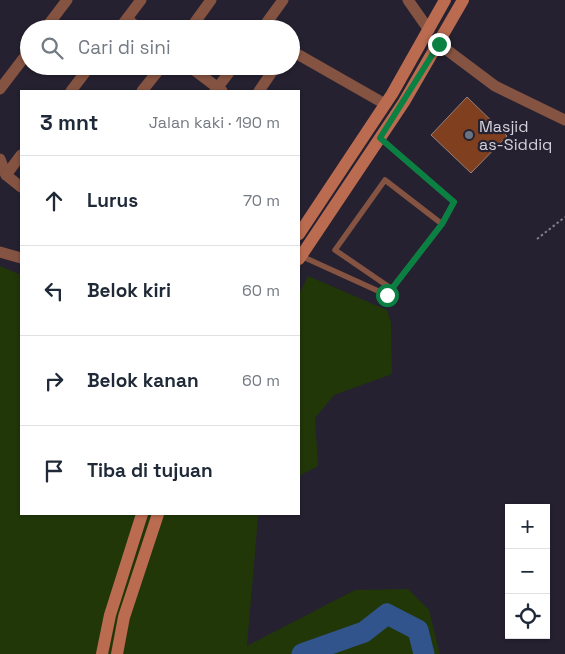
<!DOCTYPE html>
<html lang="id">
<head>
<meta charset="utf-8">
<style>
	:root { --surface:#fff; --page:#f2f2f3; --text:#1f2937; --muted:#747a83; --line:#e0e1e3 }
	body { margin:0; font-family:"Space Grotesk",sans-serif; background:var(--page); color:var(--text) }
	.controls { position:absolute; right:15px; bottom:15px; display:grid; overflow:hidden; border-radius:0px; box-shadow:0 1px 4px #0004 }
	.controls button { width:45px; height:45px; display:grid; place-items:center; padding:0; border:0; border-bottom:1px solid var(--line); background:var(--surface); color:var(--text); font:25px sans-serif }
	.stop { position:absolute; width:15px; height:15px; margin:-11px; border:4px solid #0b8043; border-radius:50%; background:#fff }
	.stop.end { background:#0b8043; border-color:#fff; box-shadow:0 1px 5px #0008 }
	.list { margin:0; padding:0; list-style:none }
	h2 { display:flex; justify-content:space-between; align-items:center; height:65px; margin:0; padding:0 20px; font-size:21px }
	h2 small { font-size:16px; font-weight:400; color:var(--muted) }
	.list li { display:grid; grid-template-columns:32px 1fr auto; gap:15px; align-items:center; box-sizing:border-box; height:90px; padding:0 20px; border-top:1px solid var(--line) }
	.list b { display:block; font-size:19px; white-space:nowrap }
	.list em { font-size:16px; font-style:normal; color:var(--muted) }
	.icon { flex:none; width:28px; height:28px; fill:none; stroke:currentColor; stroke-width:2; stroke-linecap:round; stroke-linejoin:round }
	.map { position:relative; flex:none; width:565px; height:654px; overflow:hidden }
	.search { position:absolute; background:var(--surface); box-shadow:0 1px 4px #0004; left:20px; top:20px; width:280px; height:55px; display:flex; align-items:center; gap:12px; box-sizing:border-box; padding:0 18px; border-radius:28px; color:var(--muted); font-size:19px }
	.panel { position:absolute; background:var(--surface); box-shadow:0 1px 4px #0004; left:20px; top:90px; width:280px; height:425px; border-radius:0px }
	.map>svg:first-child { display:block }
	.green { fill:#213708 }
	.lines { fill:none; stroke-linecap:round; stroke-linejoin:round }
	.river { stroke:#30548b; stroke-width:21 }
	.building { fill:#803f1e; stroke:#958179 }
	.path { stroke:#827f8b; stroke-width:2; stroke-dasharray:2.5 2.5; stroke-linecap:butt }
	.lane { stroke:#855341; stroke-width:5.5 }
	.street { stroke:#855341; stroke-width:11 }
	.secondary { stroke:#bb6c50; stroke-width:12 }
	.route { stroke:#0b8043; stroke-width:6 }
	.worship-dot { fill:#6b7280; stroke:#252130; stroke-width:2 }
	.labels { text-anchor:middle; stroke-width:4.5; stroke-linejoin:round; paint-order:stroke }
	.poi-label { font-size:16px; fill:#d3d1db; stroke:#252130; text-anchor:start }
</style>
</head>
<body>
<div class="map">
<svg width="565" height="654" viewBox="0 0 565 654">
	<rect width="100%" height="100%" fill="#252130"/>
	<g class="green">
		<path d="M0,266L21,275V514H261L258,517L247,646L355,590L408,589L429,610L440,654H0Z"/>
		<path d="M308,276L387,310L391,323L392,374L334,395L315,418L318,466L299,476V294Z"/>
	</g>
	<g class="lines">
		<path class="river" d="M302,654L364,632L387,614L418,630L424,654"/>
	</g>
	<path class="building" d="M467,97L507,136L471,173L431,135Z"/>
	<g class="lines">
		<path class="path" d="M537,239L565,217"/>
		<g class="lane">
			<path d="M301,256L387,295L442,224L454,202L380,138"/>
			<path d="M392,289L335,250L385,180L442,224"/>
		</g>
		<g class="street">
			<path d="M408,0L429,30"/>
			<path d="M127,19L140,29"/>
			<path d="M45,29L67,0"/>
			<path d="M119,29L141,0"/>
			<path d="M190,29L211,0"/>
			<path d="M262,29L283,0"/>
			<path d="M439,44L495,86L565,120"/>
			<path d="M291,55H299L385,104"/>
			<path d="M189,66L222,91"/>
			<path d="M0,89L29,51"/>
			<path d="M71,91L90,66"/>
			<path d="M142,91L162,66"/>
			<path d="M215,91L234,66"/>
			<path d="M259,91L276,66"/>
			<path d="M0,159L6,175L21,187"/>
			<path d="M6,175L21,155"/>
			<path d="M0,252L21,258"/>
		</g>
		<g class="secondary">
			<path d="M299,234L392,94L445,0"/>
			<path d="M299,259L404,102L463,0"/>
			<path d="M102,654L110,615L142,514"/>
			<path d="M117,654L124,617L158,514"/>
		</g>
	</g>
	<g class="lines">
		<path class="route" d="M387,295L442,224L454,202L380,138L439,44"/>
	</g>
	<circle class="worship-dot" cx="469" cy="135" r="5"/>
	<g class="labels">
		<g class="poi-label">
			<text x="479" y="132">Masjid<tspan x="479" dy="18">as-Siddiq</tspan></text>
		</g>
	</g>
</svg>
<div class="controls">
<button>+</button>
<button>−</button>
<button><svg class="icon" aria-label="locate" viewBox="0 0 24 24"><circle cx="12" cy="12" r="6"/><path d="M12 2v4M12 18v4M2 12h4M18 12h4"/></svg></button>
</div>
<div class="stop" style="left:387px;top:295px"></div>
<div class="stop end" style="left:439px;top:44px"></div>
<div class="search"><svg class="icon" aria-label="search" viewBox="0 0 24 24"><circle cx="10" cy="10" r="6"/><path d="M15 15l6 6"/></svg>Cari di sini</div>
<section class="panel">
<h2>3 mnt<small>Jalan kaki · 190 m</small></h2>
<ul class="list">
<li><svg class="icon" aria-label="ahead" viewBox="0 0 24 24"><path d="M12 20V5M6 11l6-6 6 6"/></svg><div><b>Lurus</b></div><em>70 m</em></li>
<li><svg class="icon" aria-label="left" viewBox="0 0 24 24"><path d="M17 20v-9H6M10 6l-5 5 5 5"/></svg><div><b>Belok kiri</b></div><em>60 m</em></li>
<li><svg class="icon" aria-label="right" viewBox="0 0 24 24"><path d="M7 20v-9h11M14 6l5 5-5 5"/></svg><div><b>Belok kanan</b></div><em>60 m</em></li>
<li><svg class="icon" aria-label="arrive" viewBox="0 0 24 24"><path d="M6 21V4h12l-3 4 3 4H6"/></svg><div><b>Tiba di tujuan</b></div></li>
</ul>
</section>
</div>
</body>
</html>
